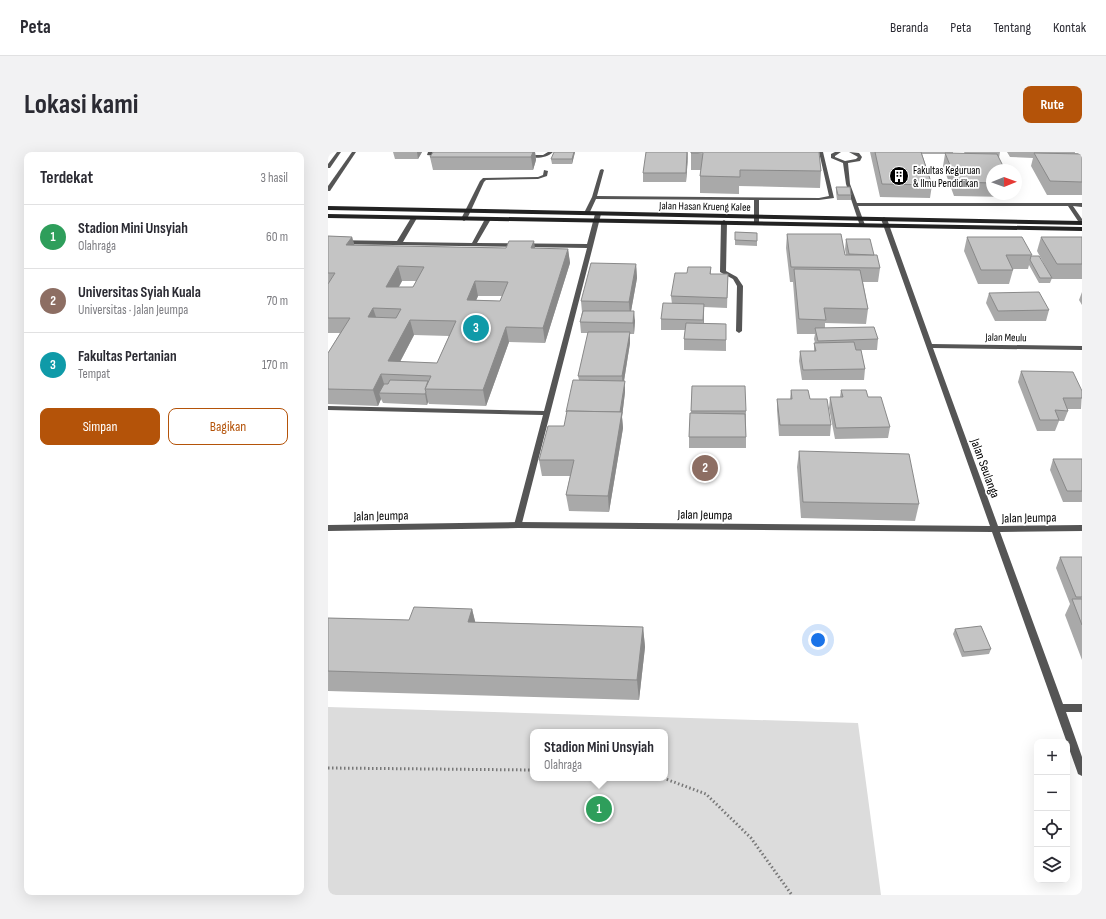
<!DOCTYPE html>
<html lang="id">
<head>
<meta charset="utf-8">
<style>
	:root { --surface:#fff; --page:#f2f2f3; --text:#2b2b33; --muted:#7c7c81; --line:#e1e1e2; --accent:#b45309 }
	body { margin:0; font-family:"Sofia Sans Condensed",sans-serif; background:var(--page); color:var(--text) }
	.controls { position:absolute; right:12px; bottom:12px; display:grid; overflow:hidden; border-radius:8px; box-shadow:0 4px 16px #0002 }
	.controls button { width:36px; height:36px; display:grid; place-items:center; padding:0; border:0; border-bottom:1px solid var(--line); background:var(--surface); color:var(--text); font:20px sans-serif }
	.compass { position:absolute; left:658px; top:12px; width:36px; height:36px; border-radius:50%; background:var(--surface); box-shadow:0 4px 16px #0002; rotate:89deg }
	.you { position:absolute; left:490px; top:488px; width:14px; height:14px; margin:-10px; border:3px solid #fff; border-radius:50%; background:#1a73e8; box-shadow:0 0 0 6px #1a73e833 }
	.badge { display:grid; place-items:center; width:26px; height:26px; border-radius:50%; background:var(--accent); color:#fff; font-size:13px; font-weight:700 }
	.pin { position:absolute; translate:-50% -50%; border:2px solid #fff; box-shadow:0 1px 4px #0006 }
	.popup { position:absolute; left:202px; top:577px; width:138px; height:52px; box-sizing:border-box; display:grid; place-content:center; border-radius:8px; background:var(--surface); filter:drop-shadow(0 1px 3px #0005); font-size:13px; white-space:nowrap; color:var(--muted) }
	.popup b { font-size:15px; color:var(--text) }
	.popup::after { content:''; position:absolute; left:50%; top:100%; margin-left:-8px; border:8px solid transparent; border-top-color:var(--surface) }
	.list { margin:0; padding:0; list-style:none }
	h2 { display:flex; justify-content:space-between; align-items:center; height:52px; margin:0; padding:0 16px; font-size:17px }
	h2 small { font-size:13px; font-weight:400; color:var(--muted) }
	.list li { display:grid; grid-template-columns:26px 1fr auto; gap:12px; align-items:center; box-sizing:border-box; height:64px; padding:0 16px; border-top:1px solid var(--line) }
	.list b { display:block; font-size:15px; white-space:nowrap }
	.list p { margin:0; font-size:13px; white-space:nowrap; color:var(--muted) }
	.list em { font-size:13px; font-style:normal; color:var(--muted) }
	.actions { display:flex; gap:8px; padding:12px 16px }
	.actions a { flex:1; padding:9px 0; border:1px solid var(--accent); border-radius:8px; text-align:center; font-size:14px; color:var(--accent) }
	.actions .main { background:var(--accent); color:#fff }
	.icon { flex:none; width:22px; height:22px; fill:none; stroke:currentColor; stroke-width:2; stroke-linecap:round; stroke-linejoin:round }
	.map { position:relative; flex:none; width:754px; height:743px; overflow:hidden; border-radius:8px }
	header { display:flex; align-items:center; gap:24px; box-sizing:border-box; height:56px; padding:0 20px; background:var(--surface); border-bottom:1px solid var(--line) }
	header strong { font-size:19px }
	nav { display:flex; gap:22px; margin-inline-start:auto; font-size:14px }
	.intro { display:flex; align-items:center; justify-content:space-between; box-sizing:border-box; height:96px; padding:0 24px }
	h1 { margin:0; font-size:28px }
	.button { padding:10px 18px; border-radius:8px; background:var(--accent); color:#fff; font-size:14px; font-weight:700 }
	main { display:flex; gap:24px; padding:0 24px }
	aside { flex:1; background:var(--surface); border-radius:8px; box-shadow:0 4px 16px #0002 }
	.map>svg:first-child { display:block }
	.green { fill:#dcdcdc; fill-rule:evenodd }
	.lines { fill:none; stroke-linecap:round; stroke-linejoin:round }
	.path { stroke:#777; stroke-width:3; stroke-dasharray:1.5 2.5; stroke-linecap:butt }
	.lane { fill:#555; fill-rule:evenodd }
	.street { fill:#555; fill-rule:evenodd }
	.secondary { fill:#222; fill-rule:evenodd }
	.wall { fill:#a9a9a9; fill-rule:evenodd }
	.shaded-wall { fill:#898989 }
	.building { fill:#c4c4c4; stroke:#898989; fill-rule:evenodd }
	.labels { text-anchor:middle; stroke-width:3.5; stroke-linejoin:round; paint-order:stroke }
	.far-poi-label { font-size:11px; fill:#000; stroke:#fff; text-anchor:start }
	.far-street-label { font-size:11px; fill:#000; stroke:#fff }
	.street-label { font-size:13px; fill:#000; stroke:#fff }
</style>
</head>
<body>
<header>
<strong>Peta</strong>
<nav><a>Beranda</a><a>Peta</a><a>Tentang</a><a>Kontak</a></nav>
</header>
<div class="intro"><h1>Lokasi kami</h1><a class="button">Rute</a></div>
<main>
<aside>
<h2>Terdekat<small>3 hasil</small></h2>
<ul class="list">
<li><span class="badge" style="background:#2e9e5b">1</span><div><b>Stadion Mini Unsyiah</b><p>Olahraga</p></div><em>60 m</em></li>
<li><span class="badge" style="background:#8d6e63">2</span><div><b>Universitas Syiah Kuala</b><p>Universitas · Jalan Jeumpa</p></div><em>70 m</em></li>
<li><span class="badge" style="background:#0f9aa8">3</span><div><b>Fakultas Pertanian</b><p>Tempat</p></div><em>170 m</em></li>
</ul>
<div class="actions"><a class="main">Simpan</a><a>Bagikan</a></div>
</aside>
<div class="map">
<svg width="754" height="743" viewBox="0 0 754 743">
	<rect width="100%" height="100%" fill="#fff"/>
	<path class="green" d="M0,555L530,571L553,743H0ZM205,580H337V626H205Z"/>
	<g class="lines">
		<g class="path">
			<path d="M0,616L205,618"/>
			<path d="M335,626L378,642L423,686L464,743"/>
		</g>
		<g class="lane">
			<path d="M100,0H105L104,1L116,4L114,5L99,3Z"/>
			<path d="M220,0H225C218,7 208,6 198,5L196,4L198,3H215Z"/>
			<path d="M491,0H495L506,46L491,48H431V72L426,71V48L268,47L261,62L256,61L264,45L272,18L274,17L276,18L269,44L491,46L501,44Z"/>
			<path d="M507,0H513L507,4V5L517,9L528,7L530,5L521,0L531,1L534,5L532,9L520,11L522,32L529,51H754V55L745,54L754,67V73L752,72L740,54H530L537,73L532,74L518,32L515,11L503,6V2Z"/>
			<path d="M216,18L220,19L219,24L210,27L158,28L156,30L139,67L136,69L133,67L152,29L155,26L210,25L215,23Z"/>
			<path d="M270,60L273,62L265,94L193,375H187L186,373L215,263L0,258V254L216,259L259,96L0,92V88L69,89L83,66L86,64L89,66L75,90L144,91L157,67L160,65L163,67L149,91L259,92L267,62Z"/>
			<path d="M396,68L399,70L398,119L409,125L415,134L414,179L411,181L408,179L409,134L405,127L392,120L393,70Z"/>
		</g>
		<g class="street">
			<path d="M9,0H13L2,16H0V12Z"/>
			<path d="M24,0H28L2,39H0V34Z"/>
			<path d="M556,65L559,67L604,192L754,194V198L605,196L670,374L754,373V379L672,380L735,552H754V560H738L754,605V624L750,622L749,619L664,380L190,376L0,379V373L190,370L662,374L553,67Z"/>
		</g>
		<g class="secondary">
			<path d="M0,54L754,69V73L0,58Z"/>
			<path d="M0,62L754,75V79L0,66Z"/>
		</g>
	</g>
	<g class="wall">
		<path d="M65,0H94L90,7H67Z"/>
		<path d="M207,0L208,8L205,18H105L102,5Z"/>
		<path d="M247,0L244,12H224L223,7Z"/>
		<path d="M360,0L358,30H315V21Z"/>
		<path d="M363,0L493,19L492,36L411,34V42L372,41V24L373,18H363Z"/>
		<path d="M542,0H625V2H637L636,0H672L671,6L664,18V42H681V45L626,44L615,14L617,2H594L604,33L602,46L552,45Z"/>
		<path d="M679,0H747V1L754,2L752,0H754V43H719L703,14L705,6L682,5Z"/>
		<path d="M508,35L523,43V48H509L508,40Z"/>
		<path d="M407,80L429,81V94L407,93Z"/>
		<path d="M459,82L517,103H518L517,97L518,87L546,103L552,116L550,130H535L540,157L538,172L497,171V176L550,187L549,198H533L537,217L536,228H474L471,209L472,199H486V191H487L486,187L487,182H469L465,130H462L458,96Z"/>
		<path d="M0,84L24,85L26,93L240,97L242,111L217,191L181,190L158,254L101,252L100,250L99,253L55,251L53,247L50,254L0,252V201L12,181H0ZM74,129H88L85,135H71ZM150,144H174L172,149L148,148ZM86,183L121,184L109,211L72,210Z"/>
		<path d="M639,85L704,103L703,104L724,126L722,131H711L701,113L700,117H685V118L681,132H650L636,99Z"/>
		<path d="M713,85H754V127H724L709,99Z"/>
		<path d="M308,112L309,126L303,159L307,169L306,182H302V191L296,229L297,240L294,265L295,276L281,360L241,359L238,343L242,324H214L211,308L236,274L251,228L250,224L260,181H253L252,170L254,160L253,149Z"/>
		<path d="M383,115V122H400L399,156L376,155V171L398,172V199L356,198V187L357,178H333V167L344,152L343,144L359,121Z"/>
		<path d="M754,140V153L751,148Z"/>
		<path d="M661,141L721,158L718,169H667L658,151Z"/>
		<path d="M693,219L754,239L753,257H739L740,259L736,269H731L727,279H709L690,230Z"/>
		<path d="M364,234L418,259V296H361V285L363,261Z"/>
		<path d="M463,238L482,247L503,273L502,284H451L449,258V247H462Z"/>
		<path d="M513,238L540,245L562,275L560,286L507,287L501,256L502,245H512Z"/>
		<path d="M471,299L591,352L587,369L473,366L469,315Z"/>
		<path d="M725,307H754V350H735L722,318Z"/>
		<path d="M732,405H754V508L737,463L742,452L728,416Z"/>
		<path d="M144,457L147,470L315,475L317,495L311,548L0,539V466L81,468Z"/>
		<path d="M627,477L663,497L661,502L634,505L625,482Z"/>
	</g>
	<g class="shaded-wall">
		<path d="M89,0H94L90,7Z"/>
		<path d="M205,0H207L208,8L205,18L203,5Z"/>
		<path d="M246,0H247L244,12V7Z"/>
		<path d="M360,0V6L358,30V21Z"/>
		<path d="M24,85L28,99L18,93Z"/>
		<path d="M206,89L208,103L203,96Z"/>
		<path d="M240,97L242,111L217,191L215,176Z"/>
		<path d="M308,112L309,126L302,165L301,150Z"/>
		<path d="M70,114L74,129L62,150L58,135Z"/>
		<path d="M147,129L150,144L142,163L139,148Z"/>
		<path d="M376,152V163L375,179V168Z"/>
		<path d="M45,156L50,171L40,165Z"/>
		<path d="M306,159L307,169L306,182L305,171Z"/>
		<path d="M82,168L86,183L65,223L60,209Z"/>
		<path d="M178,175L181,190L158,254L155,238Z"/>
		<path d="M302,180V191L295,235L294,224Z"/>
		<path d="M53,222L58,238L51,241L53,247L50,254L45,238Z"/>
		<path d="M297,229V240L294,265L295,276L281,360L280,344Z"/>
		<path d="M98,240L100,250L99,253L97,242Z"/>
		<path d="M144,457L149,477L140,470Z"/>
		<path d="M315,475L317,495L311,548L309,528Z"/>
	</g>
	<g class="building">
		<path d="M105,0H205L203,5H102Z"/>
		<path d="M226,0H246L244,7H223Z"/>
		<path d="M318,0H359L358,21H315Z"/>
		<path d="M363,0H491L493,19L412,18V25L372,24L375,1H363Z"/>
		<path d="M547,0H593L604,33L554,32Z"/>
		<path d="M617,1L669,2L677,18H664V31L629,30Z"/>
		<path d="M706,1L754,2V30L722,29Z"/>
		<path d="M508,35H522L523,43H510Z"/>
		<path d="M407,80L429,81V89L407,88Z"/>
		<path d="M459,82H513L517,103H549L552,116L463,115Z"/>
		<path d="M0,84L24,85L18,93L178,96L181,89H206L203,96L240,97L215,176L178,175L155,238L97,237L103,224L53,222L45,238L0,237V201L22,166H0V132L7,121H0ZM70,114L96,115L85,135H58ZM147,129L180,130L172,149L139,148ZM45,156L73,157L68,166L40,165ZM82,168L128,169L109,211L60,209Z"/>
		<path d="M639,85H694L704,103H678L685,118H653Z"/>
		<path d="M713,85H754V112H729Z"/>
		<path d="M518,87H542L546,103L521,102Z"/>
		<path d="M703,104H711L724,126H712L702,108Z"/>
		<path d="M263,111L308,112L301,150L253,149Z"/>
		<path d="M360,115H383L382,122H400L399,146L343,144L347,121H359Z"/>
		<path d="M466,117L532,118L540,157L496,156L498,168L471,167Z"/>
		<path d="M711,140L721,158L670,159L661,141Z"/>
		<path d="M335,151L376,152L375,168L333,167Z"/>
		<path d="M255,159H306L305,171L252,170Z"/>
		<path d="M358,171L398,172V188L356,187Z"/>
		<path d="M546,175L550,187L490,189L487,176Z"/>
		<path d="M260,180H302L294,224H250Z"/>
		<path d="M526,190L528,198H533L537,217L475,218L472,199H488L486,191Z"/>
		<path d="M693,219L745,220L754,239V246H735L740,259L727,258L731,268H712Z"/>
		<path d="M62,228L100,229L97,237L98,240L97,242L51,241L56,232H60Z"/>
		<path d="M245,228L297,229L292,260L239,259L238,260Z"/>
		<path d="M364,234H417L418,259H363Z"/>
		<path d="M463,238H480L482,247H499L503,273H452L449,247H464Z"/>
		<path d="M513,238H538L540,245H553L562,275L508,276L502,245H515Z"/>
		<path d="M239,259L294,260L280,344L238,343L246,308H211L220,274H236Z"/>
		<path d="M362,261L417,262L418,285H361Z"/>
		<path d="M471,299L581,302L591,352L475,350Z"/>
		<path d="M725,307H754V339H739Z"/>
		<path d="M732,405H754V445H748Z"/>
		<path d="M744,447H754V473Z"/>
		<path d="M86,455L144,457L140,470L315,475L309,528L0,519V466L81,468Z"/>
		<path d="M653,474L663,497L636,500L627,477Z"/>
	</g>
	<defs>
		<g id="building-disc" transform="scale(1)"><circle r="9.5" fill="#000" stroke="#fff"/><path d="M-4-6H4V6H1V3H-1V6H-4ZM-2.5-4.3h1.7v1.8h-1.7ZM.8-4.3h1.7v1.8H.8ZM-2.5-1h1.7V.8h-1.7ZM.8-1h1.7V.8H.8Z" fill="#fff"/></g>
	</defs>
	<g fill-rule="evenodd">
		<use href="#building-disc" x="571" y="24"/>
	</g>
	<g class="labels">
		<g class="far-poi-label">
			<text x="585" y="22">Fakultas Keguruan<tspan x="585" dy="13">&amp; Ilmu Pendidikan</tspan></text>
		</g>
		<g class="far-street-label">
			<text transform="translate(377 54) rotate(1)" y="4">Jalan Hasan Krueng Kalee</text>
			<text transform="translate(678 185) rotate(1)" y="4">Jalan Meulu</text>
		</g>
		<g class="street-label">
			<text transform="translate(658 316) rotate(70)" y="5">Jalan Seulanga</text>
			<text transform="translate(377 362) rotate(1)" y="5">Jalan Jeumpa</text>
			<text transform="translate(53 363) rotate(-1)" y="5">Jalan Jeumpa</text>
			<text transform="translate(701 365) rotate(-1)" y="5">Jalan Jeumpa</text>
		</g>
	</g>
</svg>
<div class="controls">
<button>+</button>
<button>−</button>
<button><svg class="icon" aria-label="locate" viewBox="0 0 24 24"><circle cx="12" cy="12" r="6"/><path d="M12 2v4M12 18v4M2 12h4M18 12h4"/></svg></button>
<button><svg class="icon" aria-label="layers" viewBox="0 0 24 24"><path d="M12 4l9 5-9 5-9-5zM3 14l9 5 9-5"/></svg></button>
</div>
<svg class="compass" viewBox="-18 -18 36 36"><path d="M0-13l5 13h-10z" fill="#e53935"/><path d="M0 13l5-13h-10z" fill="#7c7c81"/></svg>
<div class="you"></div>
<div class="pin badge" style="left:271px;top:657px;background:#2e9e5b">1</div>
<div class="popup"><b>Stadion Mini Unsyiah</b>Olahraga</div>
<div class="pin badge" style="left:377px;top:316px;background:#8d6e63">2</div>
<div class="pin badge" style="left:148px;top:176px;background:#0f9aa8">3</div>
</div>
</main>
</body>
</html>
